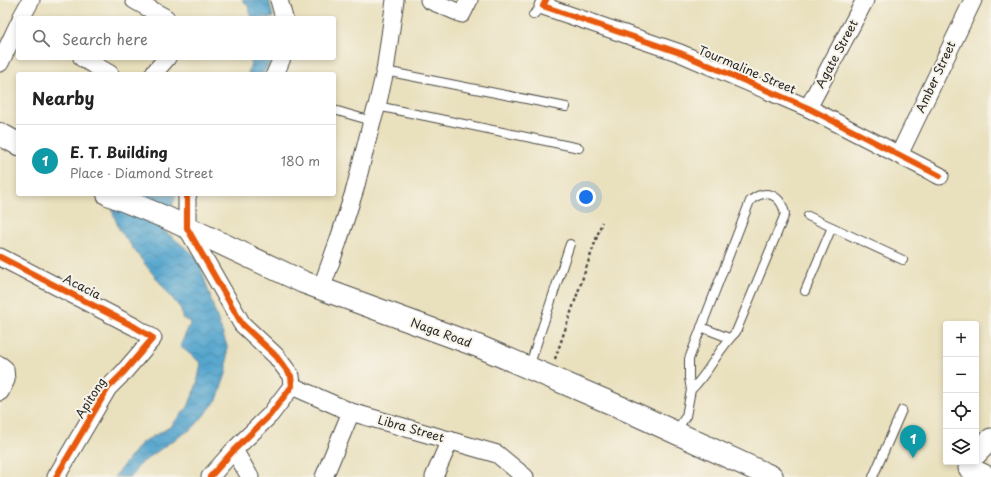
<!DOCTYPE html>
<html lang="en">
<head>
<meta charset="utf-8">
<style>
	:root { --surface:#fff; --page:#f6f6f6; --text:#222; --muted:#767676; --line:#e0e0e0; --accent:#0f766e }
	body { margin:0; font-family:"Playpen Sans",sans-serif; background:var(--page); color:var(--text) }
	.controls { position:absolute; right:12px; bottom:12px; display:grid; overflow:hidden; border-radius:4px; box-shadow:0 2px 6px #0003 }
	.controls button { width:36px; height:36px; display:grid; place-items:center; padding:0; border:0; border-bottom:1px solid var(--line); background:var(--surface); color:var(--text); font:20px sans-serif }
	.you { position:absolute; left:586px; top:197px; width:14px; height:14px; margin:-10px; border:3px solid #fff; border-radius:50%; background:#1a73e8; box-shadow:0 0 0 6px #1a73e833 }
	.badge { display:grid; place-items:center; width:26px; height:26px; border-radius:50%; background:var(--accent); color:#fff; font-size:13px; font-weight:700 }
	.pin { position:absolute; translate:-50% -33px; filter:drop-shadow(0 1px 2px #0008) }
	.pin::after { content:''; position:absolute; top:21px; width:14px; height:12px; background:inherit; clip-path:polygon(0 0,100% 0,50% 100%) }
	.list { margin:0; padding:0; list-style:none }
	h2 { display:flex; justify-content:space-between; align-items:center; height:52px; margin:0; padding:0 16px; font-size:17px }
	h2 small { font-size:13px; font-weight:400; color:var(--muted) }
	.list li { display:grid; grid-template-columns:26px 1fr auto; gap:12px; align-items:center; box-sizing:border-box; height:72px; padding:0 16px; border-top:1px solid var(--line) }
	.list b { display:block; font-size:15px; white-space:nowrap }
	.list p { margin:0; font-size:13px; white-space:nowrap; color:var(--muted) }
	.list em { font-size:13px; font-style:normal; color:var(--muted) }
	.icon { flex:none; width:22px; height:22px; fill:none; stroke:currentColor; stroke-width:2; stroke-linecap:round; stroke-linejoin:round }
	.map { position:relative; flex:none; width:991px; height:477px; overflow:hidden }
	.search { position:absolute; background:var(--surface); box-shadow:0 2px 6px #0003; left:16px; top:16px; width:320px; height:44px; display:flex; align-items:center; gap:10px; box-sizing:border-box; padding:0 14px; border-radius:4px; color:var(--muted); font-size:15px }
	.panel { position:absolute; background:var(--surface); box-shadow:0 2px 6px #0003; left:16px; top:72px; width:320px; height:124px; border-radius:4px }
	.map>svg:first-child { display:block }
	.water { fill:url(#water-waves); stroke:#3e687c }
	.lines { fill:none; stroke-linecap:round; stroke-linejoin:round }
	.service-casing { stroke:#484641; stroke-width:10 }
	.minor-casing { stroke:#484641; stroke-width:19 }
	.tertiary-casing { stroke:#484641; stroke-width:23 }
	.secondary-casing { stroke:#484641; stroke-width:24 }
	.path { stroke:#484641; stroke-width:2.5; stroke-dasharray:3 3; stroke-linecap:butt }
	.service { stroke:#fff; stroke-width:8 }
	.minor { stroke:#fff; stroke-width:17 }
	.tertiary { stroke:#fff; stroke-width:21 }
	.secondary { stroke:#fff; stroke-width:22 }
	.cycleway-casing { stroke:#f7f3e8; stroke-width:8 }
	.cycleway { stroke:#e8590c; stroke-width:6 }
	.labels { text-anchor:middle; stroke-width:4; stroke-linejoin:round; paint-order:stroke }
	.street-label { font-size:12px; fill:#2b2b2b; stroke:#f7f3e8 }
</style>
</head>
<body>
<div class="map">
<svg width="991" height="477" viewBox="0 0 991 477">
	<defs>
		<pattern id="water-waves" width="16" height="10" patternUnits="userSpaceOnUse"><rect width="16" height="10" fill="#52a4cd"/><path d="M0 5q4-4 8 0t8 0" fill="none" stroke="#4486a7"/></pattern>
	</defs>
	<rect width="100%" height="100%" fill="#f7f3e8"/>
	<filter id="ink" filterUnits="userSpaceOnUse"><feTurbulence type="fractalNoise" baseFrequency=".025" numOctaves="2"/><feDisplacementMap in="SourceGraphic" scale="8" xChannelSelector="R" yChannelSelector="G"/><feConvolveMatrix kernelMatrix="1 2 1 2 8 2 1 2 1" color-interpolation-filters="sRGB"/></filter>
	<filter id="wash" filterUnits="userSpaceOnUse"><feTurbulence type="fractalNoise" baseFrequency=".012" numOctaves="4" result="noise"/><feDisplacementMap in="SourceGraphic" scale="16" xChannelSelector="R" yChannelSelector="G"/><feGaussianBlur stdDeviation="0.9" result="paint"/><feColorMatrix in="noise" values="0 0 0 0 0 0 0 0 0 0 0 0 0 0 0 0 0 1.4 0 .05"/><feComposite in="paint" operator="in"/></filter>
	<g filter="url(#wash)">
		<rect width="100%" height="100%" fill="#e9e0bd"/>
		<g class="water">
			<path d="M242,0H269L273,18H252L248,6Z"/>
			<path d="M252,58H270L269,65L262,74H248Z"/>
			<path d="M119,194H177L162,229L198,258L214,309L227,346V371L217,400L193,428L169,443L140,464L131,477H114L141,443L170,427L188,407L197,384L201,363L180,346L191,322L182,318L181,309L141,259L119,229L112,210Z"/>
		</g>
	</g>
	<g filter="url(#ink)">
		<g class="lines">
			<g class="service-casing">
				<g id="service">
					<path d="M533,15L543,6"/>
					<path d="M385,71L566,107"/>
					<path d="M377,106L579,148"/>
					<path d="M334,110L372,121"/>
					<path d="M808,216L903,260"/>
					<path d="M805,291L832,227"/>
					<path d="M701,327L729,338"/>
					<path d="M529,367L570,244"/>
					<path d="M676,431L686,416L691,390L689,378V359L750,201C765,188 781,194 785,214L736,332C718,349 709,373 691,390"/>
					<path d="M873,477L902,410"/>
				</g>
			</g>
			<g class="minor-casing">
				<g id="minor">
					<path d="M134,0L166,18"/>
					<path d="M279,0L284,18"/>
					<path d="M429,0L462,14L469,0"/>
					<path d="M546,0L543,6L680,53L808,108L940,176"/>
					<path d="M21,18L31,0"/>
					<path d="M82,58L110,74"/>
					<path d="M0,63L18,25"/>
					<path d="M153,74L167,58"/>
					<path d="M275,74L282,58"/>
					<path d="M808,108L865,0"/>
					<path d="M899,155L973,0"/>
					<path d="M188,194L187,197V228L242,324L276,356L291,376L292,386L270,415L234,450L210,477"/>
					<path d="M0,257L135,327L153,338L123,373L108,388L56,477"/>
					<path d="M321,289L338,242L355,189L372,121L377,106L385,71L395,0"/>
					<path d="M0,365L5,369L6,380L0,392"/>
					<path d="M292,386L351,412L497,454L525,477"/>
					<path d="M234,450L250,477"/>
					<path d="M324,477L351,412"/>
					<path d="M434,477L450,440"/>
				</g>
			</g>
			<g class="tertiary-casing">
				<g id="tertiary">
					<path d="M976,454L991,439"/>
					<path d="M969,468L988,477"/>
				</g>
			</g>
			<g class="secondary-casing">
				<g id="secondary">
					<path d="M0,134L18,144"/>
					<path d="M108,194L167,218L303,282L478,346L620,407L772,477"/>
				</g>
			</g>
			<path class="path" d="M555,359L602,222"/>
			<use href="#service" class="service"/>
			<use href="#minor" class="minor"/>
			<use href="#tertiary" class="tertiary"/>
			<use href="#secondary" class="secondary"/>
			<g class="cycleway-casing">
				<g id="cycleway">
					<path d="M546,0L543,6L680,53L808,108L940,176"/>
					<path d="M188,194L187,197V228L242,324L276,356L291,376L292,386L270,415L234,450L210,477"/>
					<path d="M0,257L135,327L153,338L123,373L108,388L56,477"/>
				</g>
			</g>
			<use href="#cycleway" class="cycleway"/>
		</g>
	</g>
	<g class="labels">
		<g class="street-label">
			<text transform="translate(837 54) rotate(-62)" y="4">Agate Street</text>
			<text transform="translate(747 70) rotate(23)" y="4">Tourmaline Street</text>
			<text transform="translate(936 77) rotate(-65)" y="4">Amber Street</text>
			<text transform="translate(82 287) rotate(27)" y="4">Acacia</text>
			<text transform="translate(441 333) rotate(20)" y="4">Naga Road</text>
			<text transform="translate(91 398) rotate(-57)" y="4">Apitong</text>
			<text transform="translate(411 429) rotate(16)" y="4">Libra Street</text>
		</g>
	</g>
</svg>
<div class="controls">
<button>+</button>
<button>−</button>
<button><svg class="icon" aria-label="locate" viewBox="0 0 24 24"><circle cx="12" cy="12" r="6"/><path d="M12 2v4M12 18v4M2 12h4M18 12h4"/></svg></button>
<button><svg class="icon" aria-label="layers" viewBox="0 0 24 24"><path d="M12 4l9 5-9 5-9-5zM3 14l9 5 9-5"/></svg></button>
</div>
<div class="you"></div>
<div class="pin badge" style="left:913px;top:458px;background:#0f9aa8">1</div>
<div class="search"><svg class="icon" aria-label="search" viewBox="0 0 24 24"><circle cx="10" cy="10" r="6"/><path d="M15 15l6 6"/></svg>Search here</div>
<section class="panel">
<h2>Nearby<small></small></h2>
<ul class="list">
<li><span class="badge" style="background:#0f9aa8">1</span><div><b>E. T. Building</b><p>Place · Diamond Street</p></div><em>180 m</em></li>
</ul>
</section>
</div>
</body>
</html>
